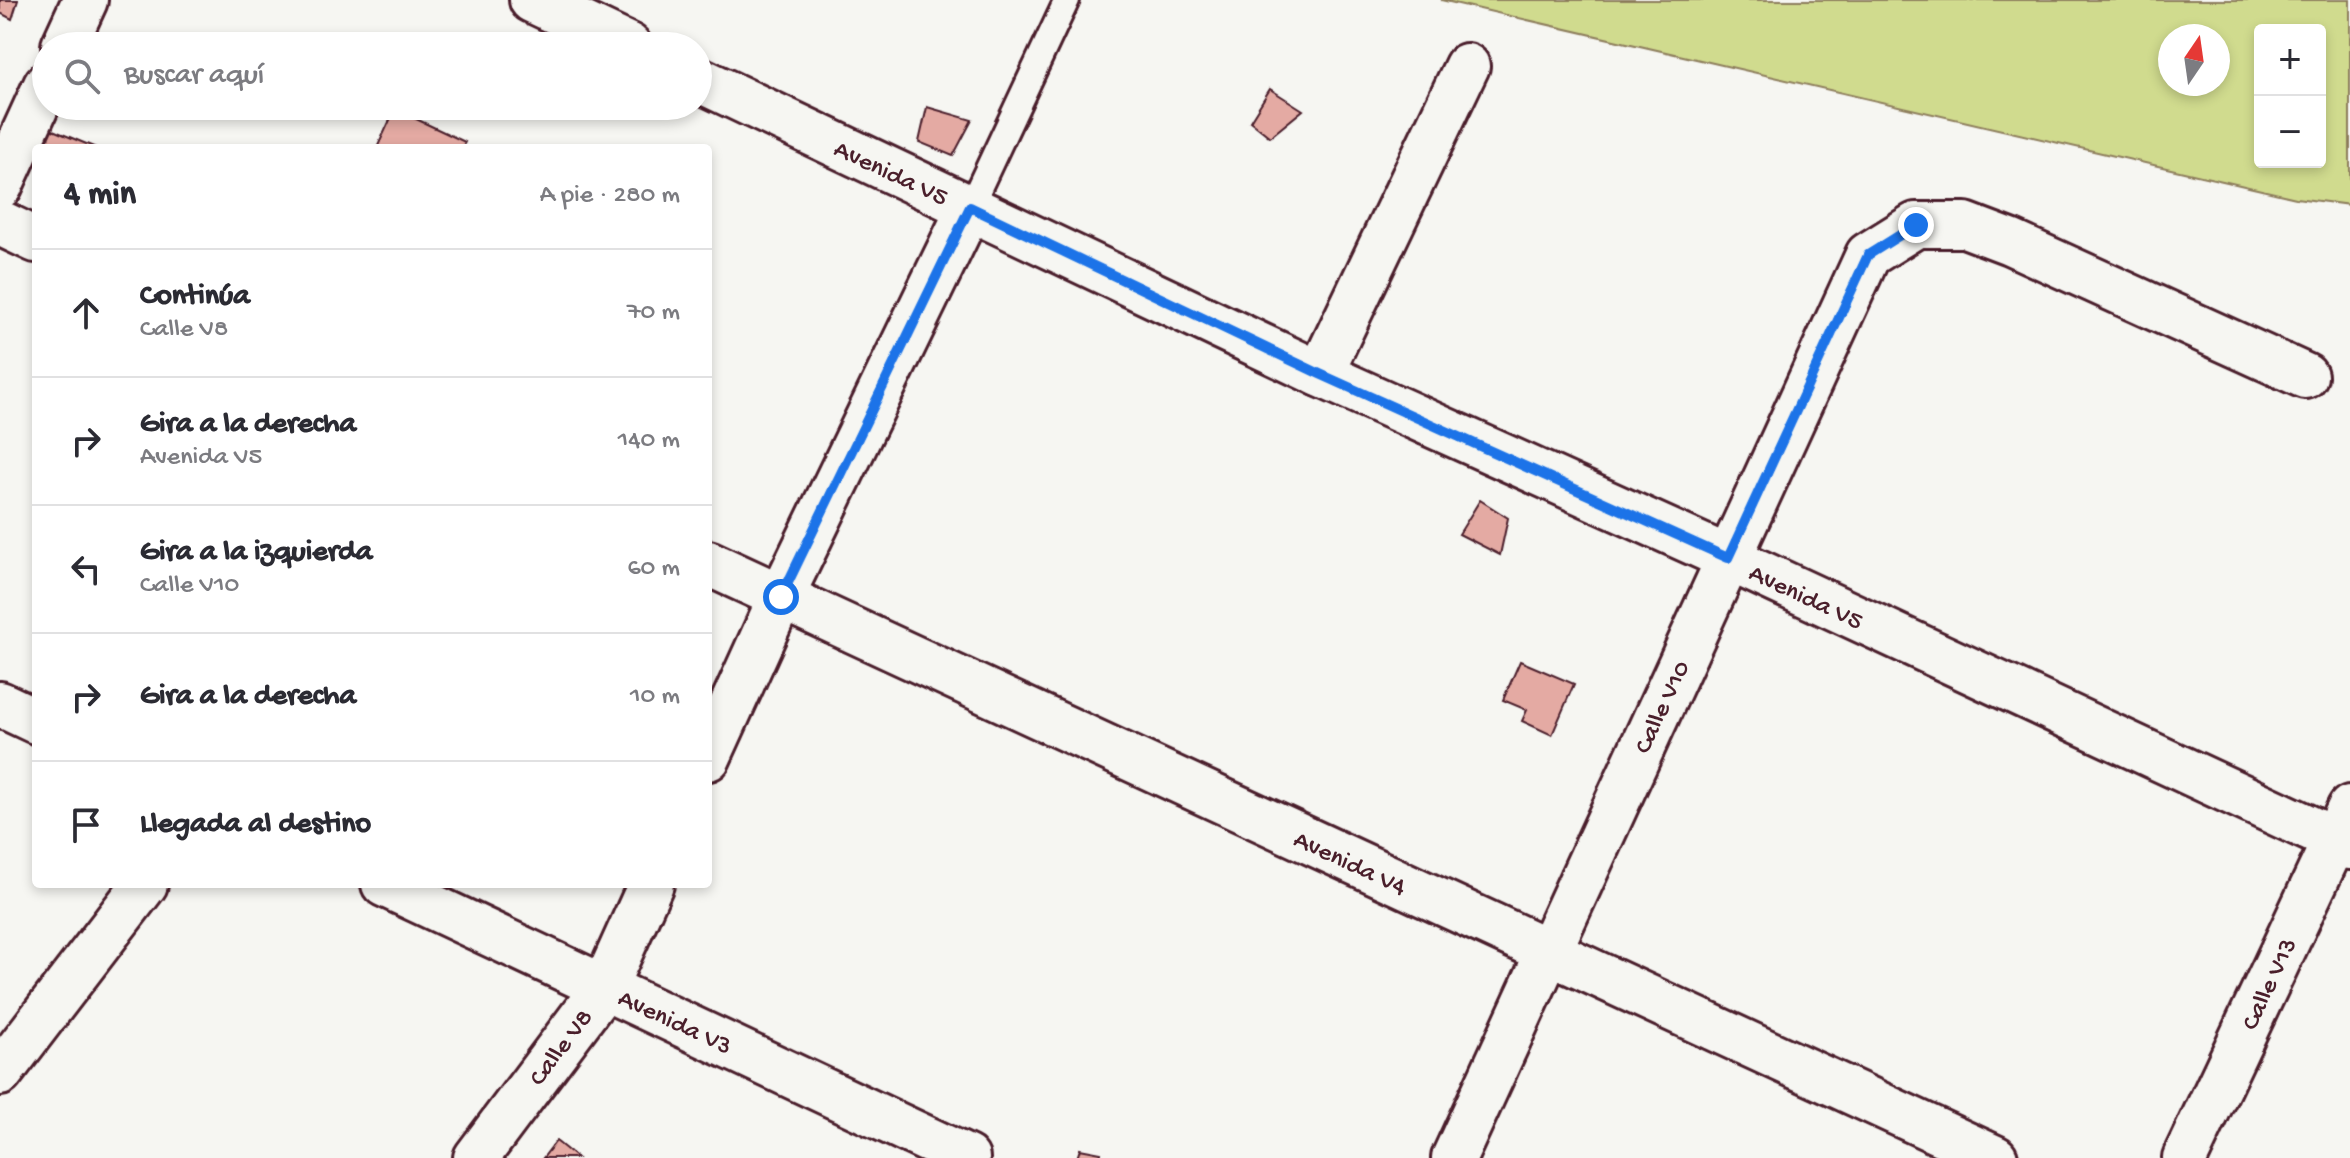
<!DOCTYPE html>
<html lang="es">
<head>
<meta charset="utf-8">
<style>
	:root { --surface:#fff; --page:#f2f2f3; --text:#2b2b33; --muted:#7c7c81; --line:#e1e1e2 }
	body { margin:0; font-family:"Gochi Hand",sans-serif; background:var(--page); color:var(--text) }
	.controls { position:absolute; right:24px; top:24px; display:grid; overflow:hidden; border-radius:8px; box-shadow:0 4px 12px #0003 }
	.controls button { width:72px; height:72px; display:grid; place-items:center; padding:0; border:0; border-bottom:2px solid var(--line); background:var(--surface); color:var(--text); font:40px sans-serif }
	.compass { position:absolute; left:2158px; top:24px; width:72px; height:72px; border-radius:50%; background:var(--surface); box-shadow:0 4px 12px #0003; rotate:13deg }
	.stop { position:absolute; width:24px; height:24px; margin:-18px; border:6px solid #1a73e8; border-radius:50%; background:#fff }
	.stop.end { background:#1a73e8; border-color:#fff; box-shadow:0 2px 8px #0008 }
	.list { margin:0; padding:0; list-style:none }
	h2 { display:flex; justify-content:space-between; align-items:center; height:104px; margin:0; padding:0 32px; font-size:34px }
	h2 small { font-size:26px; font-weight:400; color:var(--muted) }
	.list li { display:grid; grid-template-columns:52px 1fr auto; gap:24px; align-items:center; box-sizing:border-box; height:128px; padding:0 32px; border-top:2px solid var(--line) }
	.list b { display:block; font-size:30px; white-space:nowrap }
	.list p { margin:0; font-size:26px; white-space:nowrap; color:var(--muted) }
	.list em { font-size:26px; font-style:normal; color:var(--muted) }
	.icon { flex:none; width:44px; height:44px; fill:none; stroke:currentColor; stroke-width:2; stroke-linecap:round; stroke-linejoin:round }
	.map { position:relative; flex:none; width:2350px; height:1158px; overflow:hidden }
	.search { position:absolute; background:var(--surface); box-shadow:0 4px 12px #0003; left:32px; top:32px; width:680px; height:88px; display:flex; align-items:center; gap:20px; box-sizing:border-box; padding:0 28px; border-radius:44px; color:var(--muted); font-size:30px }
	.panel { position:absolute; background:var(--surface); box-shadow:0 4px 12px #0003; left:32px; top:144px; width:680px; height:744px; border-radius:8px }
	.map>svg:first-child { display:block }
	.green { fill:#d0db8e; stroke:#8d7d5c; stroke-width:2; fill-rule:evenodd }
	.building { fill:#e4aaa3; stroke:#4a1f2b; stroke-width:2 }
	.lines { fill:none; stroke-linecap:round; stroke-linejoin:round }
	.lane-casing { stroke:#4a1f2b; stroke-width:30 }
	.street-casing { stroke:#4a1f2b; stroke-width:50 }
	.lane { stroke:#f6f6f2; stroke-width:24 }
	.street { stroke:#f6f6f2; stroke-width:44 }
	.route { stroke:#1a73e8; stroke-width:10 }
	.labels { text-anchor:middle; stroke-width:6; stroke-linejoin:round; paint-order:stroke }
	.street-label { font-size:26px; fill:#4a1f2b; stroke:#f6f6f2 }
</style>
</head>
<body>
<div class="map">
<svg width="2350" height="1158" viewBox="0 0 2350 1158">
	<rect width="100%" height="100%" fill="#f6f6f2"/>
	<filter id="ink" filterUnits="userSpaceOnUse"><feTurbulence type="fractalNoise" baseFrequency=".0125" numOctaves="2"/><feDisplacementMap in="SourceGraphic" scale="16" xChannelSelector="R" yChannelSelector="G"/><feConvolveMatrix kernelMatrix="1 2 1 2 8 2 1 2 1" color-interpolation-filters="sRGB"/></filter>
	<g filter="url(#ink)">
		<path class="green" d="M1441,0H2350V205L2296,198ZM2260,30H2320V162H2260ZM2170,36H2218V84H2170Z"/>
		<g class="building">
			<path d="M0,0H18L12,19L0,13Z"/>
			<path d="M1270,89L1303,110L1270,137L1250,121Z"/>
			<path d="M927,107L972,120L953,156L919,142Z"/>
			<path d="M395,109L465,142L462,148H377Z"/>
			<path d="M48,128L96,148H40Z"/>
			<path d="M1480,500L1508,518L1500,555L1459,534Z"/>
			<path d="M1520,661L1574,684L1552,735L1522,721L1527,710L1503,700Z"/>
			<path d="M556,1141L577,1158H543Z"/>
			<path d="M1080,1149L1101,1153L1100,1158H1077Z"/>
		</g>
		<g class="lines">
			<g class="lane-casing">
				<path id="lane" d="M970,207L1067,0"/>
			</g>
			<g class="street-casing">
				<g id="street">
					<path d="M532,0L629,46"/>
					<path d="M64,46L85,0"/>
					<path d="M698,79L1320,374L1728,558L2350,847"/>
					<path d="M0,186L46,85"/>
					<path d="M0,223L36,240"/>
					<path d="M1320,374L1467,66"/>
					<path d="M708,563L1995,1158"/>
					<path d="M0,704L36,721"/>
					<path d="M708,758L781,597L970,207"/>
					<path d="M384,884L967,1158"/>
					<path d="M0,1073L145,884"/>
					<path d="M476,1158L605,986L651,884"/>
					<path d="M1454,1158L1868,255L1916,225H1965L2010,242L2305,376"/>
					<path d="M2185,1158L2350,808"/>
				</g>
			</g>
			<use href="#lane" class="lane"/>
			<use href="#street" class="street"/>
		</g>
	</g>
	<g class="lines" filter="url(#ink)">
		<path class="route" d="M781,597L970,207L1320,374L1728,558L1868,255L1916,225"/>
	</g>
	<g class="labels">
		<g class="street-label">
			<text transform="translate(892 171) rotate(25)" y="9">Avenida V5</text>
			<text transform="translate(1807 595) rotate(25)" y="9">Avenida V5</text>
			<text transform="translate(1660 706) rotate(-65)" y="9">Calle V10</text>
			<text transform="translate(1351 861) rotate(25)" y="9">Avenida V4</text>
			<text transform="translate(2267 983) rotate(-65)" y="9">Calle V13</text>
			<text transform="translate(676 1020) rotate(25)" y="9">Avenida V3</text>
			<text transform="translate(559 1046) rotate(-53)" y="9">Calle V8</text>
		</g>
	</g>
</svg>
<div class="controls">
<button>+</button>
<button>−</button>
</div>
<svg class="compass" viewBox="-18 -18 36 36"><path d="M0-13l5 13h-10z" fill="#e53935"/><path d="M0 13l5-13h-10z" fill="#7c7c81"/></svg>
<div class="stop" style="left:781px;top:597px"></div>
<div class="stop end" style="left:1916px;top:225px"></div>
<div class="search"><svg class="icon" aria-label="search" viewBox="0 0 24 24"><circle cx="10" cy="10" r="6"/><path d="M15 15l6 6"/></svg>Buscar aquí</div>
<section class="panel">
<h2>4 min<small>A pie · 280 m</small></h2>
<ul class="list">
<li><svg class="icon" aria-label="ahead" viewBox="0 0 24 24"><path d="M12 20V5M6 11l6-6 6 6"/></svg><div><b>Continúa</b><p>Calle V8</p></div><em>70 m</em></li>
<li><svg class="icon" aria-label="right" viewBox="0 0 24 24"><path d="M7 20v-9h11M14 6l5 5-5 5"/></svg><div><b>Gira a la derecha</b><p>Avenida V5</p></div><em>140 m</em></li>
<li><svg class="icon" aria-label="left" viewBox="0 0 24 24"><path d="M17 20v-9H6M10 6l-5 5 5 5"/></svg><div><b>Gira a la izquierda</b><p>Calle V10</p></div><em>60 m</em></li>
<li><svg class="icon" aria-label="right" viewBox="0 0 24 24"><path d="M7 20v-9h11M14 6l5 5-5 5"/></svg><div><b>Gira a la derecha</b></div><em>10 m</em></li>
<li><svg class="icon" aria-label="arrive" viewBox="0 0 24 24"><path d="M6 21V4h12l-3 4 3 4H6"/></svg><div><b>Llegada al destino</b></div></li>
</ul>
</section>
</div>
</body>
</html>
